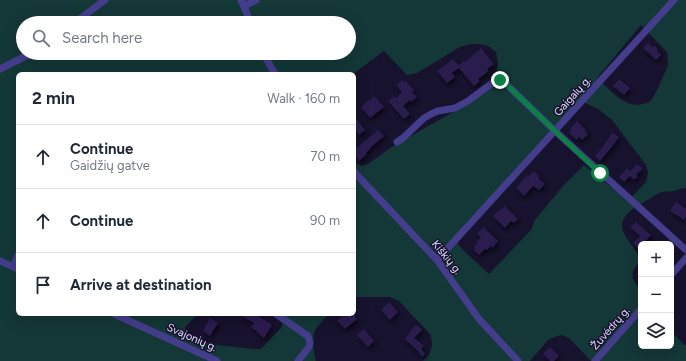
<!DOCTYPE html>
<html lang="en">
<head>
<meta charset="utf-8">
<style>
	:root { --surface:#fff; --page:#f6f6f7; --text:#1f2937; --muted:#747a83; --line:#e0e1e3 }
	body { margin:0; font-family:Figtree,sans-serif; background:var(--page); color:var(--text) }
	.controls { position:absolute; right:12px; bottom:12px; display:grid; overflow:hidden; border-radius:6px; box-shadow:0 4px 16px #0002 }
	.controls button { width:36px; height:36px; display:grid; place-items:center; padding:0; border:0; border-bottom:1px solid var(--line); background:var(--surface); color:var(--text); font:20px sans-serif }
	.stop { position:absolute; width:12px; height:12px; margin:-9px; border:3px solid #0b8043; border-radius:50%; background:#fff }
	.stop.end { background:#0b8043; border-color:#fff; box-shadow:0 1px 4px #0008 }
	.list { margin:0; padding:0; list-style:none }
	h2 { display:flex; justify-content:space-between; align-items:center; height:52px; margin:0; padding:0 16px; font-size:17px }
	h2 small { font-size:13px; font-weight:400; color:var(--muted) }
	.list li { display:grid; grid-template-columns:26px 1fr auto; gap:12px; align-items:center; box-sizing:border-box; height:64px; padding:0 16px; border-top:1px solid var(--line) }
	.list b { display:block; font-size:15px; white-space:nowrap }
	.list p { margin:0; font-size:13px; white-space:nowrap; color:var(--muted) }
	.list em { font-size:13px; font-style:normal; color:var(--muted) }
	.icon { flex:none; width:22px; height:22px; fill:none; stroke:currentColor; stroke-width:2; stroke-linecap:round; stroke-linejoin:round }
	.map { position:relative; flex:none; width:686px; height:361px; overflow:hidden }
	.search { position:absolute; background:var(--surface); box-shadow:0 4px 16px #0002; left:16px; top:16px; width:340px; height:44px; display:flex; align-items:center; gap:10px; box-sizing:border-box; padding:0 14px; border-radius:22px; color:var(--muted); font-size:15px }
	.panel { position:absolute; background:var(--surface); box-shadow:0 4px 16px #0002; left:16px; top:72px; width:340px; height:244px; border-radius:6px }
	.map>svg:first-child { display:block }
	.green { fill:#143737; fill-rule:evenodd }
	.building { fill:#291d4e; filter:url(#shadow) }
	.lines { fill:none; stroke-linecap:round; stroke-linejoin:round }
	.minor { stroke:#433d8b; stroke-width:7 }
	.route { stroke:#0b8043; stroke-width:5 }
	.labels { text-anchor:middle; stroke-width:3; stroke-linejoin:round; paint-order:stroke }
	.street-label { font-size:11px; fill:#e2ddff; stroke:#17122d }
</style>
</head>
<body>
<div class="map">
<svg width="686" height="361" viewBox="0 0 686 361">
	<defs>
		<filter id="shadow"><feDropShadow dx="2" dy="3" stdDeviation="2" flood-color="#0009"/></filter>
	</defs>
	<rect width="100%" height="100%" fill="#17122d"/>
	<path class="green" d="M0,0H686V188C681,188 679,190 674,191C670,192 666,191 662,192C658,193 654,196 651,198C641,204 623,212 622,225C621,235 637,249 641,260C630,273 629,276 641,290V346H671V333L677,337L684,345H686V361H591L569,338L561,335L549,339L530,361H423C432,353 434,345 430,334L399,301L390,297H354V160L357,164L363,166L368,164L393,146L448,115L484,93L492,83L497,73L498,63L496,52L488,46L479,44H471L460,47L417,73L407,75L384,51L353,74H18V314H198L185,327V333L210,344L253,349H261L281,328L283,321V314H329C325,319 319,323 316,329C311,335 314,354 316,361H0ZM23,23H349V53H23ZM641,25L667,52L668,61V66C663,75 657,93 651,100C649,103 647,103 643,104C624,109 610,89 597,78ZM581,101L598,109L612,120L646,165L648,173L646,182L628,201L584,165L563,186L535,220L531,230L489,274L464,251L458,244L457,233Z"/>
	<g class="building">
		<path d="M648,43L652,47L654,45L658,49L657,51L661,55L656,60L643,48Z"/>
		<path d="M481,48L494,64L487,69L489,71L478,79L480,81L474,86L459,68L452,73L455,77L447,83L437,71L453,59L459,65L464,61L465,62Z"/>
		<path d="M619,79L630,88L624,95L613,86Z"/>
		<path d="M402,80L404,82L405,80L414,90L412,92L417,97L411,102L410,100L403,106L410,114L404,119L388,101L394,96L396,98L402,92L396,85Z"/>
		<path d="M374,96L384,107L370,118L361,107Z"/>
		<path d="M354,116L365,130L359,135L354,128Z"/>
		<path d="M577,121L586,130L585,131L588,134L582,140L579,137L577,140L569,133L571,130L570,128Z"/>
		<path d="M378,130L384,136L370,148H371L366,153L367,154L359,161L354,154V150Z"/>
		<path d="M612,133L619,137L611,148L600,161L595,156L602,148Z"/>
		<path d="M637,164L643,169L636,175L638,176L634,180L630,176L624,182L619,177L627,168L630,171Z"/>
		<path d="M534,171L539,176L538,178L545,184L539,190L533,186L524,196L516,188L527,175L528,177Z"/>
		<path d="M676,202L686,209V217L684,220L670,211Z"/>
		<path d="M505,206L518,219L514,223L511,221L505,228L493,216L500,209L501,210Z"/>
		<path d="M636,222L651,235L643,244H641L638,248L633,243L640,236L630,227Z"/>
		<path d="M483,227L498,241L493,248L491,246L487,250L485,249L479,255L474,250L475,248L474,247L477,243L476,242L481,237L477,234Z"/>
		<path d="M389,302L398,312L390,320L381,310Z"/>
		<path d="M238,314H255L272,325L264,338L256,332L257,331L251,327L254,323Z"/>
		<path d="M345,314H353L357,319L345,329L337,321Z"/>
		<path d="M210,318L218,323L210,336L203,331Z"/>
		<path d="M415,325L417,326H419L422,330L414,338L424,346L421,348L425,354L422,357L418,351L405,339Z"/>
		<path d="M364,329L374,341L368,347L357,335Z"/>
		<path d="M550,347L559,356L554,361H550L543,354Z"/>
	</g>
	<g class="lines">
		<g class="minor">
			<path d="M241,0L251,23"/>
			<path d="M244,6L256,0"/>
			<path d="M74,23L105,0"/>
			<path d="M263,53L275,74"/>
			<path d="M0,69L32,53"/>
			<path d="M397,142L403,138L424,118L431,114L438,111L455,108L468,101L495,81L500,80L503,81L555,131L686,250"/>
			<path d="M354,172L437,260L479,319L518,361"/>
			<path d="M437,260L674,0"/>
			<path d="M0,261L18,269"/>
			<path d="M13,267L18,255"/>
			<path d="M671,275L686,258"/>
			<path d="M114,314L217,361"/>
			<path d="M276,314L308,336L310,343L309,347L298,361"/>
			<path d="M595,361L641,309"/>
		</g>
	</g>
	<g class="lines">
		<path class="route" d="M500,80L503,81L555,131L600,173"/>
	</g>
	<g class="labels">
		<g class="street-label">
			<text transform="translate(572 96) rotate(-48)" y="4">Gaigalų g.</text>
			<text transform="translate(447 257) rotate(51)" y="4">Kiškių g.</text>
			<text transform="translate(610 328) rotate(-49)" y="4">Žuvėdrų g.</text>
			<text transform="translate(192 337) rotate(24)" y="4">Svajonių g.</text>
		</g>
	</g>
</svg>
<div class="controls">
<button>+</button>
<button>−</button>
<button><svg class="icon" aria-label="layers" viewBox="0 0 24 24"><path d="M12 4l9 5-9 5-9-5zM3 14l9 5 9-5"/></svg></button>
</div>
<div class="stop" style="left:600px;top:173px"></div>
<div class="stop end" style="left:500px;top:80px"></div>
<div class="search"><svg class="icon" aria-label="search" viewBox="0 0 24 24"><circle cx="10" cy="10" r="6"/><path d="M15 15l6 6"/></svg>Search here</div>
<section class="panel">
<h2>2 min<small>Walk · 160 m</small></h2>
<ul class="list">
<li><svg class="icon" aria-label="ahead" viewBox="0 0 24 24"><path d="M12 20V5M6 11l6-6 6 6"/></svg><div><b>Continue</b><p>Gaidžių gatve</p></div><em>70 m</em></li>
<li><svg class="icon" aria-label="ahead" viewBox="0 0 24 24"><path d="M12 20V5M6 11l6-6 6 6"/></svg><div><b>Continue</b></div><em>90 m</em></li>
<li><svg class="icon" aria-label="arrive" viewBox="0 0 24 24"><path d="M6 21V4h12l-3 4 3 4H6"/></svg><div><b>Arrive at destination</b></div></li>
</ul>
</section>
</div>
</body>
</html>
